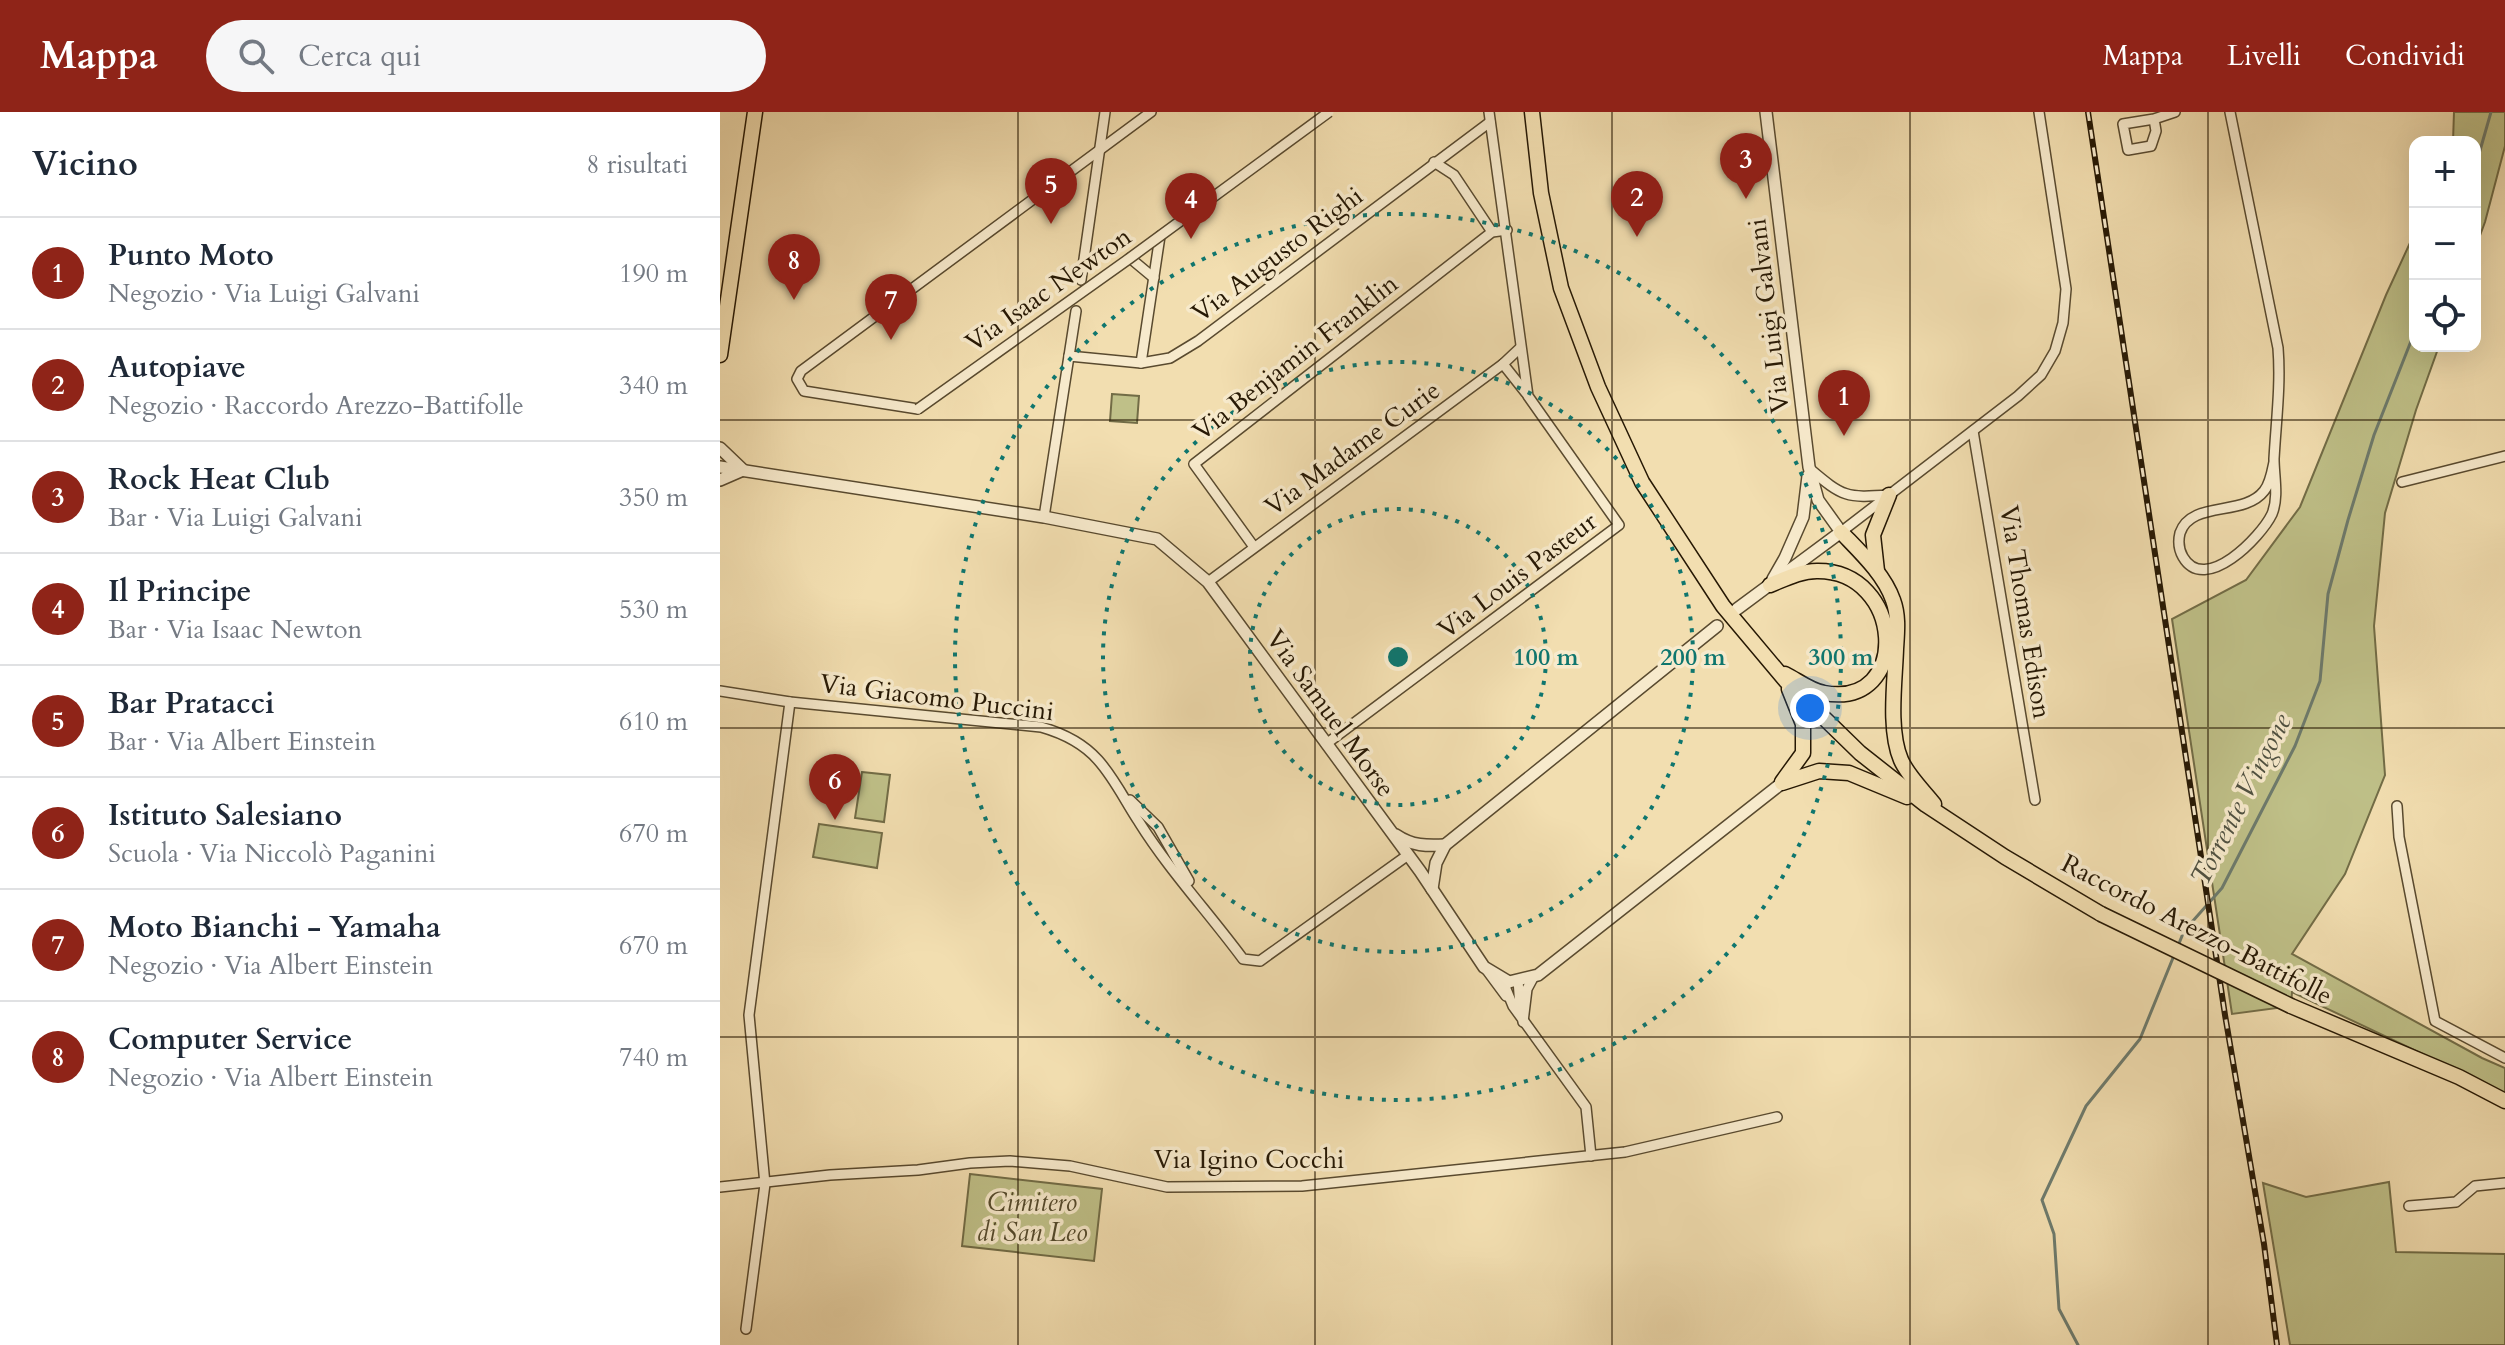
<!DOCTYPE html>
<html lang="it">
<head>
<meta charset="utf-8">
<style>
	:root { --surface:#fff; --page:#f6f6f7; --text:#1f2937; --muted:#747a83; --line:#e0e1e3; --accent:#8f2418 }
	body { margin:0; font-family:Cardo,serif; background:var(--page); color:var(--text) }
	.controls { position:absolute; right:24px; top:24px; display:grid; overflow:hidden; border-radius:16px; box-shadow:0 8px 32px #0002 }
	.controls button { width:72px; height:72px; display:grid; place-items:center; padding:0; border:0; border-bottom:2px solid var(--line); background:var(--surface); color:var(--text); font:40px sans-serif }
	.you { position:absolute; left:1090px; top:596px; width:28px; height:28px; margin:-20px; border:6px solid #fff; border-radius:50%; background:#1a73e8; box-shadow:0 0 0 12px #1a73e833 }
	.badge { display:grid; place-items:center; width:52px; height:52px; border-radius:50%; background:var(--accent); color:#fff; font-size:26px; font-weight:700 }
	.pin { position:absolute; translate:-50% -66px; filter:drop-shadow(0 2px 4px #0008) }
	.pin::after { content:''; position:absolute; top:42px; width:28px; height:24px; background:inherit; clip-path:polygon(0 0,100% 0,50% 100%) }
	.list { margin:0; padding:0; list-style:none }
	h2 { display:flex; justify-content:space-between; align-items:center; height:104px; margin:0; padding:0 32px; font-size:34px }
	h2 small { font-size:26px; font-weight:400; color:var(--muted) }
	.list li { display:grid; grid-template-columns:52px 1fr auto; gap:24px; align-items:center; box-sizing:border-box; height:112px; padding:0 32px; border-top:2px solid var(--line) }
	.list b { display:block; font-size:30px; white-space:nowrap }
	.list p { margin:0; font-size:26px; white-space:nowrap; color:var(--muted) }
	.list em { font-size:26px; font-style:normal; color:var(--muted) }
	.icon { flex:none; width:44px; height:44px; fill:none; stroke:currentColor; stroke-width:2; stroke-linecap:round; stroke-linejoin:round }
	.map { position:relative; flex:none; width:1785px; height:1233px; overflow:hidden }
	header { display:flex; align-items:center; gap:48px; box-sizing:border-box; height:112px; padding:0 40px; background:var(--accent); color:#fff }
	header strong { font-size:38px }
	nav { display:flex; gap:44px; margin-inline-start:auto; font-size:28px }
	.search { width:560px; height:72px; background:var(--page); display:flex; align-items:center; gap:20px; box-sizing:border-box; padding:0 28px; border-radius:44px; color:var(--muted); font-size:30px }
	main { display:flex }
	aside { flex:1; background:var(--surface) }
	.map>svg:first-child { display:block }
	.green { fill:#bfc088; stroke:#726c46; stroke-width:2 }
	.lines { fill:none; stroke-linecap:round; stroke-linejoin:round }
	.stream { stroke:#6d7a6c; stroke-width:3 }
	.minor-casing { stroke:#594a2f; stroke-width:12 }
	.tertiary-casing { stroke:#594a2f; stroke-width:14 }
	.primary-casing { stroke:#261804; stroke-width:17 }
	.minor { stroke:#f7eacc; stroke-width:9 }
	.tertiary { stroke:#f7eacc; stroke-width:11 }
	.primary { stroke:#f2deb0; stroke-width:14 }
	.rail-casing { stroke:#261804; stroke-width:6 }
	.rail { stroke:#f7eacc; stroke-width:3; stroke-dasharray:9; stroke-linecap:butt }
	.minor-bridge-casing { stroke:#594a2f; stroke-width:12; stroke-linecap:butt }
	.primary-bridge-casing { stroke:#261804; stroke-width:17; stroke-linecap:butt }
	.minor-bridge { stroke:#f7eacc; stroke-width:9 }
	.primary-bridge { stroke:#f2deb0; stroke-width:14 }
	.grid { fill:none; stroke:#261804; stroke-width:2; stroke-opacity:0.55 }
	.ring { fill:none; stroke:#0f766e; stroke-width:4; stroke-dasharray:4 8 }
	.labels { text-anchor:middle; stroke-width:7; stroke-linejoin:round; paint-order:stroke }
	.street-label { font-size:26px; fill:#261804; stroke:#f7eacc }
	.park-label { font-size:26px; font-style:italic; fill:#544a2c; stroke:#f7eacc }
	.water-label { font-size:28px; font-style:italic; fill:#4f5141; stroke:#f7eacc }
	.centre { fill:#0f766e; stroke:#f7eacc; stroke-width:4 }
	.ring-label { font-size:24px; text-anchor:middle; font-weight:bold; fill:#0f766e; stroke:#f7eacc; stroke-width:7; stroke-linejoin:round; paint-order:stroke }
</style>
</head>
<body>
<header>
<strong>Mappa</strong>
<div class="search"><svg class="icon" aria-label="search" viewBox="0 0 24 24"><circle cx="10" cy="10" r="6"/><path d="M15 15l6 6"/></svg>Cerca qui</div>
<nav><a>Mappa</a><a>Livelli</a><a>Condividi</a></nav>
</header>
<main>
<aside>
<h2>Vicino<small>8 risultati</small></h2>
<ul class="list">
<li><span class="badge">1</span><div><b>Punto Moto</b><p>Negozio · Via Luigi Galvani</p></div><em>190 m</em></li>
<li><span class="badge">2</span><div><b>Autopiave</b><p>Negozio · Raccordo Arezzo-Battifolle</p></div><em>340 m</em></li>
<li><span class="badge">3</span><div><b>Rock Heat Club</b><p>Bar · Via Luigi Galvani</p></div><em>350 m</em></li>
<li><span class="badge">4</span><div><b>Il Principe</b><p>Bar · Via Isaac Newton</p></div><em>530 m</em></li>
<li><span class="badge">5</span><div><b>Bar Pratacci</b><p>Bar · Via Albert Einstein</p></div><em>610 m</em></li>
<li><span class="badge">6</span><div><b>Istituto Salesiano</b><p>Scuola · Via Niccolò Paganini</p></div><em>670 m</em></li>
<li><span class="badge">7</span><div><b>Moto Bianchi - Yamaha</b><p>Negozio · Via Albert Einstein</p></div><em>670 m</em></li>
<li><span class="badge">8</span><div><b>Computer Service</b><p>Negozio · Via Albert Einstein</p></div><em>740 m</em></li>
</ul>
</aside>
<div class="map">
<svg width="1785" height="1233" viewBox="0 0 1785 1233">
	<rect width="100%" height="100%" fill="#f2deb0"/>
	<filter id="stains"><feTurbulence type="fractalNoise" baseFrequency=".0025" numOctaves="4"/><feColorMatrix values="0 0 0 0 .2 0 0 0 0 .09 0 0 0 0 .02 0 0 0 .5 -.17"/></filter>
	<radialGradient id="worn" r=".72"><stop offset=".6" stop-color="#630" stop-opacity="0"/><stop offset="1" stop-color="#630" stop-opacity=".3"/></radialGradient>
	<g class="green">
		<path d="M1734,0H1785V34L1765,110L1755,137V30H1733Z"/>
		<path d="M1695,120V234H1719L1696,298L1665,401L1654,514L1665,663L1625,762L1572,842L1762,946L1785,956V981L1572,880L1571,894L1512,902L1452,507L1526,468L1580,395L1666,183Z"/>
		<path d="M392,282L419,284L417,311L390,309Z"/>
		<path d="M142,660L170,663L164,710L135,706Z"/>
		<path d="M99,712L162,721L157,756L93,745Z"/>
		<path d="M250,1062L382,1077L374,1149L242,1134Z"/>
		<path d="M1669,1070L1676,1140L1785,1142V1233H1570L1543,1071L1586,1085Z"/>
	</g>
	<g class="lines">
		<g class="stream">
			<path d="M1755,56L1771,0"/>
			<path d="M1458,834L1464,819L1502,776L1575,634L1600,569L1608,482L1628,408L1654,323L1695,219"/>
			<path d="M1358,1233L1339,1197L1334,1122L1322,1088L1366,994L1420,927L1455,841"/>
		</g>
		<g class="minor-casing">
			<g id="minor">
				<path d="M1510,0L1558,236C1561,273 1556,310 1554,347C1554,364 1559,385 1552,402C1541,425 1485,483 1463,445C1459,438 1458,429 1460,421C1471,388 1524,405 1544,379C1550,372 1552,360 1554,350"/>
				<path d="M1434,7L1436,19L1431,34L1408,38L1403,12L1434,7L1455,0"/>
				<path d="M714,50L734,63L772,120"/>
				<path d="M410,146L434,166"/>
				<path d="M361,168L385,0"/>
				<path d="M349,244L421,251L450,246L478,229L770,10"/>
				<path d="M421,251L440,124"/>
				<path d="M783,252L806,281"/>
				<path d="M198,297L84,279L77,267L81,259L431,0"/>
				<path d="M1253,319L1315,688"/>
				<path d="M1090,357C1123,385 1126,386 1169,383"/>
				<path d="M1682,370L1785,344"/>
				<path d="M324,405L356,199"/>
				<path d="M1121,420L1298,284L1321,263L1335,239L1343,211L1346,177L1319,0"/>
				<path d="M534,435L474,352L772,120L787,118"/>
				<path d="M488,470L783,252L800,236"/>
				<path d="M0,579L70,590L321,615C342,621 363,631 378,648C395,667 405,689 419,710C449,758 489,801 523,847L540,849L688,743"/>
				<path d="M606,632L899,413L808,284L769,0"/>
				<path d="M410,688L438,715L469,769"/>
				<path d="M1677,694L1679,725L1715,909L1785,946"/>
				<path d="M766,857L786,884"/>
				<path d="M786,868V877L793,894L866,995L871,1044"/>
				<path d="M798,868L800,895"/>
				<path d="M803,910L807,877L814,864"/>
				<path d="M0,1075L110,1063L198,1058L250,1051L290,1049L350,1054L447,1075L582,1074L905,1040L1057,1005"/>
				<path d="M1689,1094L1736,1090L1755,1074L1785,1071"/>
				<path d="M26,1217L45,1072L29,903L70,590"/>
			</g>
		</g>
		<g class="tertiary-casing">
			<g id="tertiary">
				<path d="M0,336L23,358L0,368"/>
				<path d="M0,355L324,405L437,427L488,470L700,759L764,855L789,870L818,863L1062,671"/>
				<path d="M1053,467L1065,446L1083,405L1088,364"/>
				<path d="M1017,497L1121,420L1098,388L1089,355L1046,0"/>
				<path d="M676,723C692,734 707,734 725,733"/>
				<path d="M712,777L716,751L725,733L997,514"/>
			</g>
		</g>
		<g class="primary-casing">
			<g id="primary">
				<path d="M812,0L821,81L841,176L878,275L922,370L1003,494L1066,569L1140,641L1206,693L1285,745L1381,802"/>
				<path d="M0,243L35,0"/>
				<path d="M1121,420C1140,440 1164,462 1173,488C1179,504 1177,521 1176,537C1175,569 1168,618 1181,648C1188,664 1203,678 1214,692"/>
				<path d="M1157,459L1153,423L1169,383"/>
				<path d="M1050,473C1065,467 1080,459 1097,459C1184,458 1192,597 1104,581C1091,579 1077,568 1065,562"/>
				<path d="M1062,670L1083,641V612L1069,577"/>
				<path d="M1062,671L1099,659L1129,661L1187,685"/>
				<path d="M1571,894L1739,965L1785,989"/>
			</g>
		</g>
		<use href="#minor" class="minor"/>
		<use href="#tertiary" class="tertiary"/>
		<use href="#primary" class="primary"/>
		<g class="rail-casing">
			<path id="rail" d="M1368,0L1505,903L1544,1132L1557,1233"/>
		</g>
		<use href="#rail" class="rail"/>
		<g class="minor-bridge-casing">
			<path id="minor-bridge" d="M198,297L410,146L609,0"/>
		</g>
		<g class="primary-bridge-casing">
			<path id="primary-bridge" d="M1381,802L1571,894"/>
		</g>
		<use href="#minor-bridge" class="minor-bridge"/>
		<use href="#primary-bridge" class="primary-bridge"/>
	</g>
	<path class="grid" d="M298,0V1233M595,0V1233M892,0V1233M1190,0V1233M1488,0V1233M0,308H1785M0,616H1785M0,925H1785"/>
	<g class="ring">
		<circle cx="678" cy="545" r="148"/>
		<circle cx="678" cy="545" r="295"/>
		<circle cx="678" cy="545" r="443"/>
	</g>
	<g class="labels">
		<g class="street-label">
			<text transform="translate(557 142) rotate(-37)" y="9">Via Augusto Righi</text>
			<text transform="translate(328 177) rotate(-35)" y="9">Via Isaac Newton</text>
			<text transform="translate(1048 204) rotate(-97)" y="9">Via Luigi Galvani</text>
			<text transform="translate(575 245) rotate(-38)" y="9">Via Benjamin Franklin</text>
			<text transform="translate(632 336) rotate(-36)" y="9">Via Madame Curie</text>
			<text transform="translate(797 463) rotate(-37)" y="9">Via Louis Pasteur</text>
			<text transform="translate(1306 500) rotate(81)" y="9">Via Thomas Edison</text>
			<text transform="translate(217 585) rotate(7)" y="9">Via Giacomo Puccini</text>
			<text transform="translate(611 601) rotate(54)" y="9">Via Samuel Morse</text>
			<text transform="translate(1477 817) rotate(27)" y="9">Raccordo Arezzo-Battifolle</text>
			<text x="529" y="1056">Via Igino Cocchi</text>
		</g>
		<g class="park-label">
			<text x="312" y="1099">Cimitero<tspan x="312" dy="30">di San Leo</tspan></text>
		</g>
		<g class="water-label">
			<text transform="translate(1520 687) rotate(-63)" y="10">Torrente Vingone</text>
		</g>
	</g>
	<circle cx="678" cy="545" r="12" class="centre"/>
	<g class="ring-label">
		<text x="826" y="553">100 m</text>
		<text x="973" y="553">200 m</text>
		<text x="1121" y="553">300 m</text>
	</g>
	<rect width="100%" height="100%" filter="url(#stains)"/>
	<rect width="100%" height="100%" fill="url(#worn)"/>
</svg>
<div class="controls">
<button>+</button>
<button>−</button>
<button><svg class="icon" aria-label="locate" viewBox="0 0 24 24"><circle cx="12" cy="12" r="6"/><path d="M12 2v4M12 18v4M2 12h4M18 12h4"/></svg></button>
</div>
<div class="you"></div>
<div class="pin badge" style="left:1124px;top:324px">1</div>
<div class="pin badge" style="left:917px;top:125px">2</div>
<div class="pin badge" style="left:1026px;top:87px">3</div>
<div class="pin badge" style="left:471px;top:127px">4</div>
<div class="pin badge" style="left:331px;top:112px">5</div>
<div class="pin badge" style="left:115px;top:708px">6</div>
<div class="pin badge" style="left:171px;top:228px">7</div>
<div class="pin badge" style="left:74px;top:188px">8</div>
</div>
</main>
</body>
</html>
